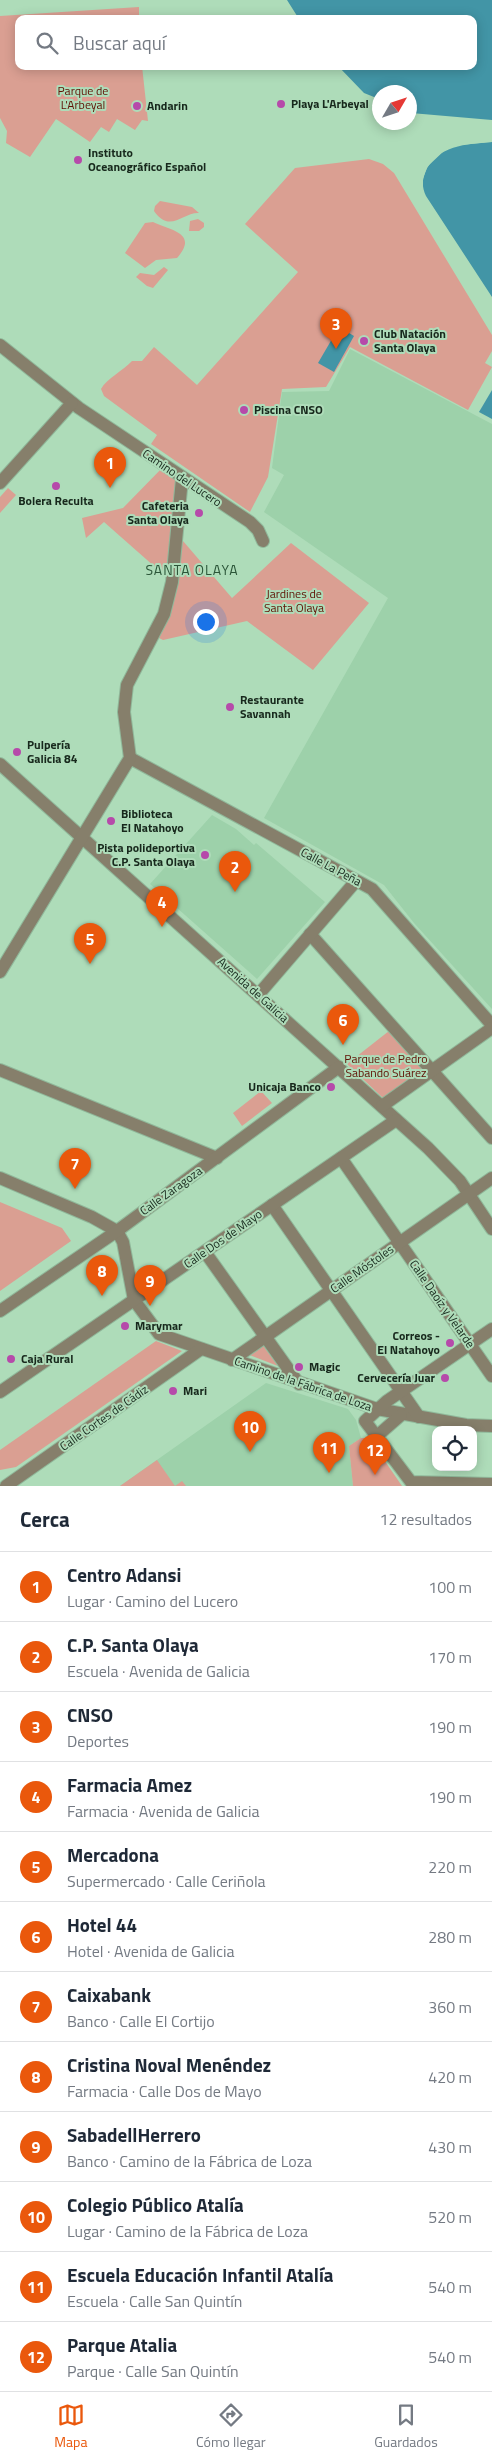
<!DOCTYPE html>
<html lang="es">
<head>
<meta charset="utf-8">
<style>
	:root { --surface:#fff; --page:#f6f6f7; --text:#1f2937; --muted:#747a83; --line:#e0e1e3; --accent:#ea580c }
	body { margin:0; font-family:"Titillium Web",sans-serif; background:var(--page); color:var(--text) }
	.controls { position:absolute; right:15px; bottom:15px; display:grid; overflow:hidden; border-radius:10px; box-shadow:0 2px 12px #0003 }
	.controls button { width:45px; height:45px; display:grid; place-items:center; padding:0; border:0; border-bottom:1px solid var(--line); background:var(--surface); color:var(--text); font:25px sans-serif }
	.compass { position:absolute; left:372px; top:85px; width:45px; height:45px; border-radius:50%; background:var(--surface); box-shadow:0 2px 12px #0003; rotate:51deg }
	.you { position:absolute; left:205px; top:621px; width:18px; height:18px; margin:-12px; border:4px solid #fff; border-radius:50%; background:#1a73e8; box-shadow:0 0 0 8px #1a73e833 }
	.badge { display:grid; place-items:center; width:32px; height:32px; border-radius:50%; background:var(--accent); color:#fff; font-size:16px; font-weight:700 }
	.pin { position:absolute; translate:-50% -41px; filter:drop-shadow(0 1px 2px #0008) }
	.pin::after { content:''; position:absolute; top:26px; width:18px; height:15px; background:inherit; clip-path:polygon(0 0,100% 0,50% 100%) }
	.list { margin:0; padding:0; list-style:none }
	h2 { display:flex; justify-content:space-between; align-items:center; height:65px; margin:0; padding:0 20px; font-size:21px }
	h2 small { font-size:16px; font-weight:400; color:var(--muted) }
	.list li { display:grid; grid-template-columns:32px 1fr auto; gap:15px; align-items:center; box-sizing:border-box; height:70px; padding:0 20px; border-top:1px solid var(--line) }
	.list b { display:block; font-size:19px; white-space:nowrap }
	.list p { margin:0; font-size:16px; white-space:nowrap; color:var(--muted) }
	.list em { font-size:16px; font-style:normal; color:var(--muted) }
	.icon { flex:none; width:28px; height:28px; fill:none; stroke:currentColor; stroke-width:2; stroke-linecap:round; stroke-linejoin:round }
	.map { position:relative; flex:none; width:492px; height:1486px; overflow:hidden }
	.search { position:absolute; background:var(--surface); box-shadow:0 2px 12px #0003; left:15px; right:15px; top:15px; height:55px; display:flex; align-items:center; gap:12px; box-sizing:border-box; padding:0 18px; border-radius:10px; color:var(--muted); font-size:19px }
	.sheet { height:905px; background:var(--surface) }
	nav { display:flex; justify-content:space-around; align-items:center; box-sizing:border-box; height:70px; border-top:1px solid var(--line); background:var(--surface); font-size:14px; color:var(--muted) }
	nav a { display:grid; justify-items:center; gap:2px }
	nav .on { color:var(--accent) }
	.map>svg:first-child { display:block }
	.built { fill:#9dd1aa }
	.green { fill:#da9f92 }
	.water { fill:#4295a6 }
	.pier { fill:#aedcb9 }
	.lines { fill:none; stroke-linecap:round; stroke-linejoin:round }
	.minor-casing { stroke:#90b89a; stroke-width:14 }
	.minor { stroke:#867f6b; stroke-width:12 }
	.poi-dot { fill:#b64aaa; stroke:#aedcb9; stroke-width:2 }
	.labels { text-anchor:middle; stroke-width:4; stroke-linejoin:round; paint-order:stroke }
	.park-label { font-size:12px; fill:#5f1003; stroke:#aedcb9 }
	.poi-label { font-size:12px; font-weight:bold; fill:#17281c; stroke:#aedcb9; text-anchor:start }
	.street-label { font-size:12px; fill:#17281c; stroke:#aedcb9 }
	.neighbourhood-label { font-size:14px; letter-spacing:1px; fill:#2c5639; stroke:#aedcb9 }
</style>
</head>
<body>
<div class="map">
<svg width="492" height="1486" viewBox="0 0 492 1486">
	<rect width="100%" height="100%" fill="#aedcb9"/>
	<g class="built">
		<path d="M350,349L492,424V1009L414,923L384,885L264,818L388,598L264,512L284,475L272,468L282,392L329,391Z"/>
		<path d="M212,815L236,829L254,845L256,843L325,902L257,979L150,884Z"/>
		<path d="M266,1383L348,1409L356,1420L361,1438L349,1446L353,1486H120Z"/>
	</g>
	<g class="green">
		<path d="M139,7V19H19V66H142L148,121L142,120L135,130L117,119L109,132L101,127L90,142L56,119L30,157L6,143L7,131L0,118V16Z"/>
		<path d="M369,159L383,164L394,173L492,335V351L485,363L492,367L468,410L350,347L326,387L282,389L268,477L250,512L151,444L157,435L104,396L101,389C107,378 123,371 132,361H142L154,347L197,385L298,272L245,224L295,168Z"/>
		<path d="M160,201L192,207L199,213C183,212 170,234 154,211L155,206Z"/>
		<path d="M198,219L204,223V227L199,231H189L190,221Z"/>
		<path d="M153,222C168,230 200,232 177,258L156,260L145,268L125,253L145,223Z"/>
		<path d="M164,267L168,270L153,288L147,286L136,277L140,273L154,275Z"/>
		<path d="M164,466L182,479L177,534L232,598L291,543L369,603L313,670L247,621L163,640L153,635L172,582L104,522L86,538L82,518L123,508Z"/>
		<path d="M8,488L16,495L0,513V497Z"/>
		<path d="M389,1031L423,1069L383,1098L347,1064Z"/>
		<path d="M261,1091L272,1103L242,1126L233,1113Z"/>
		<path d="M0,1202L62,1228L71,1241L0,1291Z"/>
		<path d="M156,1341L182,1351L16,1467L0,1470V1450Z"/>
		<path d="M262,1344L278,1366L247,1354Z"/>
		<path d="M361,1438H369L402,1486H353L349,1446Z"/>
		<path d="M157,1460L175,1486L182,1481L186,1486H120Z"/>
	</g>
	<g class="water">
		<path d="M287,0H492V120L411,113L410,92H380L379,99L364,93L338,66H473V19H299Z"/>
		<path d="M492,142V297L426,196C422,188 422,180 425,173C436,145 467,144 492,142Z"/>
		<path d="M339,327L354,336L334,372L318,363Z"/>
		<path d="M492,390V419L479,412Z"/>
	</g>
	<path class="pier" d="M492,139V142L460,145L446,149L427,167L423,179V195L421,178L425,166L444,147L460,143Z"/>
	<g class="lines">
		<g class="minor-casing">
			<g id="minor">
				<path d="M0,345L79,408L250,522L258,530L263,541"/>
				<path d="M0,483L72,403"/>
				<path d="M130,758L372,889L492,1025"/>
				<path d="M0,764L428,1148L460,1181L492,1229"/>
				<path d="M310,934L492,1138"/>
				<path d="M0,972L130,758L124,712L127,685L164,614L172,582L182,479"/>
				<path d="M258,995L356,881"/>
				<path d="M0,1070L217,1158"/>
				<path d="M382,1106L492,1028"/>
				<path d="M341,1158L492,1376"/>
				<path d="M0,1178L92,1217L117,1231L123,1242L134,1300L159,1334L377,1409L466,1425L492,1426"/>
				<path d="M272,1205L419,1417"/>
				<path d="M205,1252L299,1384"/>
				<path d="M0,1311L117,1231L339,1067"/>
				<path d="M492,1329L387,1401L365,1421L411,1482L492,1484"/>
				<path d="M232,1360L492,1178"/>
				<path d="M0,1392L396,1120"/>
				<path d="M377,1436L401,1415"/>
				<path d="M6,1486L201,1349"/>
			</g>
		</g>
		<use href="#minor" class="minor"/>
	</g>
	<g class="poi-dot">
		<circle cx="281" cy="104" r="5"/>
		<circle cx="137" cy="106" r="5"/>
		<circle cx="78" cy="160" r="5"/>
		<circle cx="364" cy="341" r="5"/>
		<circle cx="244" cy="410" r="5"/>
		<circle cx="56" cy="486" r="5"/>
		<circle cx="199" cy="513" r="5"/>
		<circle cx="230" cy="707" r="5"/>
		<circle cx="17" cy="752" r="5"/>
		<circle cx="111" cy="821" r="5"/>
		<circle cx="205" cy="855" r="5"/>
		<circle cx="331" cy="1087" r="5"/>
		<circle cx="125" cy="1326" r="5"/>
		<circle cx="450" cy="1343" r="5"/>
		<circle cx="11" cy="1359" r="5"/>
		<circle cx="299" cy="1367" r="5"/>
		<circle cx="445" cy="1378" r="5"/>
		<circle cx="173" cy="1391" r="5"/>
	</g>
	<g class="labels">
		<g class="park-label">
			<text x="83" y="95">Parque de<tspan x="83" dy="14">L'Arbeyal</tspan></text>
			<text x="294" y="598">Jardines de<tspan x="294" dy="14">Santa Olaya</tspan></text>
			<text x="386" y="1063">Parque de Pedro<tspan x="386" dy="14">Sabando Suárez</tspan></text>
		</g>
		<g class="poi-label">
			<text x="291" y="108">Playa L'Arbeyal</text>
			<text x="147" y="110">Andarin</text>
			<text x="88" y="157">Instituto<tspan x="88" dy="14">Oceanográfico Español</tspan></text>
			<text x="374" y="338">Club Natación<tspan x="374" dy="14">Santa Olaya</tspan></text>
			<text x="254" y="414">Piscina CNSO</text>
			<text x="56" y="505" text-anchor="middle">Bolera Reculta</text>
			<text x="189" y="510" text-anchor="end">Cafeteria<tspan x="189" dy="14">Santa Olaya</tspan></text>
			<text x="240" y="704">Restaurante<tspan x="240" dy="14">Savannah</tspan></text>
			<text x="27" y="749">Pulpería<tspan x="27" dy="14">Galicia 84</tspan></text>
			<text x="121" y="818">Biblioteca<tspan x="121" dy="14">El Natahoyo</tspan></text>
			<text x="195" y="852" text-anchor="end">Pista polideportiva<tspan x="195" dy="14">C.P. Santa Olaya</tspan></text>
			<text x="321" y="1091" text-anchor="end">Unicaja Banco</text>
			<text x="135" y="1330">Marymar</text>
			<text x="440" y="1340" text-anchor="end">Correos -<tspan x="440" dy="14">El Natahoyo</tspan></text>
			<text x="21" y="1363">Caja Rural</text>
			<text x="309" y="1371">Magic</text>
			<text x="435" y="1382" text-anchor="end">Cervecería Juar</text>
			<text x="183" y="1395">Mari</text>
		</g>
		<g class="street-label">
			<text transform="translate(182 478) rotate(34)" y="4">Camino del Lucero</text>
			<text transform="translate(331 867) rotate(28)" y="4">Calle La Peña</text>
			<text transform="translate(253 990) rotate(42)" y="4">Avenida de Galicia</text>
			<text transform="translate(171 1191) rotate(-36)" y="4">Calle Zaragoza</text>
			<text transform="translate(223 1239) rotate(-35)" y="4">Calle Dos de Mayo</text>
			<text transform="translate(362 1269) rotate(-35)" y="4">Calle Móstoles</text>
			<text transform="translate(442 1304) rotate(55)" y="4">Calle Daoíz y Velarde</text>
			<text transform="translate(303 1384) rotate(19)" y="4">Camino de la Fábrica de Loza</text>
			<text transform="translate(104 1418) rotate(-35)" y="4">Calle Cortes de Cádiz</text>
		</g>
		<g class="neighbourhood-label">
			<text x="192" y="575">SANTA OLAYA</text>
		</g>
	</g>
</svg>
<div class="controls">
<button><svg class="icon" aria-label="locate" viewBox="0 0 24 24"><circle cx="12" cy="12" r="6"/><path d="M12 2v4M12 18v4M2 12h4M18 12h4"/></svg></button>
</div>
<svg class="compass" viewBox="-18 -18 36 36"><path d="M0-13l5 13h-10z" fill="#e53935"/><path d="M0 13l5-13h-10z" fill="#747a83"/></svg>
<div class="you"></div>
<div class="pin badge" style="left:110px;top:488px">1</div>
<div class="pin badge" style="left:235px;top:892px">2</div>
<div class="pin badge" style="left:336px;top:349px">3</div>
<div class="pin badge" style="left:162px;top:927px">4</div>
<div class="pin badge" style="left:90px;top:964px">5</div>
<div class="pin badge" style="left:343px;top:1045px">6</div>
<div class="pin badge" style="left:75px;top:1189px">7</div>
<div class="pin badge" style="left:102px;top:1296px">8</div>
<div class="pin badge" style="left:150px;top:1306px">9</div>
<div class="pin badge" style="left:250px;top:1452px">10</div>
<div class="pin badge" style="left:329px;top:1473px">11</div>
<div class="pin badge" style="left:375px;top:1475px">12</div>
<div class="search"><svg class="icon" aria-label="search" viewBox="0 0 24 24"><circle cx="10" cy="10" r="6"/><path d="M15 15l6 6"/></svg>Buscar aquí</div>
</div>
<section class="sheet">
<h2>Cerca<small>12 resultados</small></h2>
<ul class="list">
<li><span class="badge">1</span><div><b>Centro Adansi</b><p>Lugar · Camino del Lucero</p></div><em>100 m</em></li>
<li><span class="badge">2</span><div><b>C.P. Santa Olaya</b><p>Escuela · Avenida de Galicia</p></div><em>170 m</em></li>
<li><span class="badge">3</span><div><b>CNSO</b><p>Deportes</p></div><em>190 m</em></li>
<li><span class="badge">4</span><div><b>Farmacia Amez</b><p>Farmacia · Avenida de Galicia</p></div><em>190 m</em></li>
<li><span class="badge">5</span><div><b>Mercadona</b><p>Supermercado · Calle Ceriñola</p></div><em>220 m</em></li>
<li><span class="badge">6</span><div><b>Hotel 44</b><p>Hotel · Avenida de Galicia</p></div><em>280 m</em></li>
<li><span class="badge">7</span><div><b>Caixabank</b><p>Banco · Calle El Cortijo</p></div><em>360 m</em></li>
<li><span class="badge">8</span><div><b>Cristina Noval Menéndez</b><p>Farmacia · Calle Dos de Mayo</p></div><em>420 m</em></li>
<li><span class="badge">9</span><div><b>SabadellHerrero</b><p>Banco · Camino de la Fábrica de Loza</p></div><em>430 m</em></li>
<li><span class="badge">10</span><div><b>Colegio Público Atalía</b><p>Lugar · Camino de la Fábrica de Loza</p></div><em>520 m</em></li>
<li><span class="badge">11</span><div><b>Escuela Educación Infantil Atalía</b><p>Escuela · Calle San Quintín</p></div><em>540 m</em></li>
<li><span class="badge">12</span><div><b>Parque Atalia</b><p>Parque · Calle San Quintín</p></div><em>540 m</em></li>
</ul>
</section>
<nav>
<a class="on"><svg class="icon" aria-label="map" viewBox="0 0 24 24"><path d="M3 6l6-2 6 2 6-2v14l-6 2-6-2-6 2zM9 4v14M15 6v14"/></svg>Mapa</a>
<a><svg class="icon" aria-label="directions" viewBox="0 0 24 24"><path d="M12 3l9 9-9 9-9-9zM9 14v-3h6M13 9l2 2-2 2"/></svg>Cómo llegar</a>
<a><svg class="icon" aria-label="saved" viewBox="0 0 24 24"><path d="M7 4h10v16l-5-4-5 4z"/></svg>Guardados</a>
</nav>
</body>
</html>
